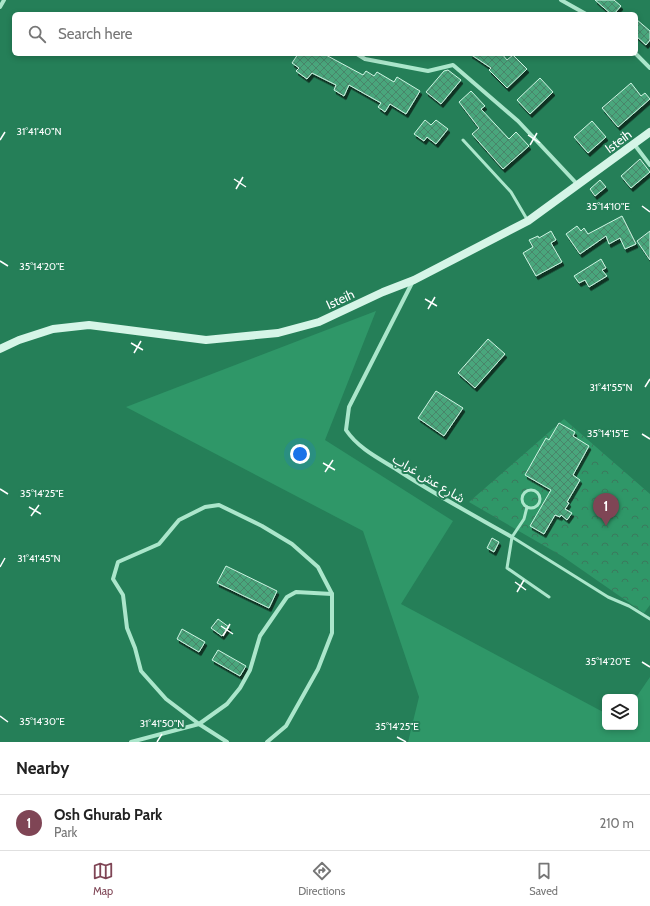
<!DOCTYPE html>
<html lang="en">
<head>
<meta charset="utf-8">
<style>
	:root { --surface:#fff; --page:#f2f2f2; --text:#222; --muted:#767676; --line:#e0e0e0; --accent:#7f4555 }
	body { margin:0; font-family:Cabin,"Noto Sans Arabic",sans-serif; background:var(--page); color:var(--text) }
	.controls { position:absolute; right:12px; bottom:12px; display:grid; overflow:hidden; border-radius:6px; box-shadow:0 2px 6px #0003 }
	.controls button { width:36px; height:36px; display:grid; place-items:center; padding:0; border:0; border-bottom:1px solid var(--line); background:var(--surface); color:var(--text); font:20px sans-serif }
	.you { position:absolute; left:300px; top:454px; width:14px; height:14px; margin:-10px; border:3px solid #fff; border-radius:50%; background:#1a73e8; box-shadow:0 0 0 6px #1a73e833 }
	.badge { display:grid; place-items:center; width:26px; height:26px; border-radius:50%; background:var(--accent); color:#fff; font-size:13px; font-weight:700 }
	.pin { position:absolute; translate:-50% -33px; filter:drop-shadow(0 1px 2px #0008) }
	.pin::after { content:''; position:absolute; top:21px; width:14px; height:12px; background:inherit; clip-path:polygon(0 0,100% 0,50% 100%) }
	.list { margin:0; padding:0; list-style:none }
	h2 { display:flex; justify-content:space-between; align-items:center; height:52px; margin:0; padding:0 16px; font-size:17px }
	h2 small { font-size:13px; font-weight:400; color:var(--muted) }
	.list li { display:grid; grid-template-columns:26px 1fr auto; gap:12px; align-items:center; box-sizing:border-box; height:56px; padding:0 16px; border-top:1px solid var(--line) }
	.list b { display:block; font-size:15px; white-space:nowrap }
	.list p { margin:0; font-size:13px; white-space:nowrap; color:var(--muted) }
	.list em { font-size:13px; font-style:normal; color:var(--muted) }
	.icon { flex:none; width:22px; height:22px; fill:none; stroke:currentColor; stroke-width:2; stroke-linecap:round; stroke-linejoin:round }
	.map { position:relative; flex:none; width:650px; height:742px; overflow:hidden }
	.search { position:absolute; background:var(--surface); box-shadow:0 2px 6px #0003; left:12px; right:12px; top:12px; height:44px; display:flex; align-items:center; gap:10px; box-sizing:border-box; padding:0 14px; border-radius:6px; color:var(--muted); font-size:15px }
	.sheet { height:108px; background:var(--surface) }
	nav { display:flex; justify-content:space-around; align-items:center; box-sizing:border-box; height:56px; border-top:1px solid var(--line); background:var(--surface); font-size:11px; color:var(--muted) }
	nav a { display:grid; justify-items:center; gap:2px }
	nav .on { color:var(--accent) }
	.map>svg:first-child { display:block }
	.green { fill:#2f9768 }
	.forest { fill:url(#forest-crowns) }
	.building { fill:url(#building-cross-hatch); stroke:#cef5e3; filter:url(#shadow) }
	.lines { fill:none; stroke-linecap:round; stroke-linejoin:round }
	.lane { stroke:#abe6cb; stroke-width:3 }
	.street { stroke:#abe6cb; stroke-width:4 }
	.secondary { stroke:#d5f5e7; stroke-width:8 }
	.ticks { fill:none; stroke:#fff; stroke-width:1.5 }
	.labels { text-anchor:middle; stroke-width:4; stroke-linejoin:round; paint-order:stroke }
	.street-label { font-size:13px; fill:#fff; stroke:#257f58 }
	.ticks-label { font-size:10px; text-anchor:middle; fill:#fff; stroke:#257f58; stroke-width:4; stroke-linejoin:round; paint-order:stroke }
</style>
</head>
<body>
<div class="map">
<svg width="650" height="742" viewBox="0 0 650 742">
	<defs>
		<pattern id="forest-crowns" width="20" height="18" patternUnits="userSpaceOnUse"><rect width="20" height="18" fill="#2f9768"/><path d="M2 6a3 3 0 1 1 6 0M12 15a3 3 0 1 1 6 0" fill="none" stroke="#3b795d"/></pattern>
		<pattern id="building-cross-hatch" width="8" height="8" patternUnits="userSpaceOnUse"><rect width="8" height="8" fill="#49a67c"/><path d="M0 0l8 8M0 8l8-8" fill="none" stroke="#4a866b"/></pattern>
		<filter id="shadow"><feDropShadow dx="2" dy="3.5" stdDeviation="0" flood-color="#0009"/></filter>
	</defs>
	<rect width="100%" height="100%" fill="#257f58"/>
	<path class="green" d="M376,311L325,440L453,521L401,604L605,713V727H635V699L650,677V742H408L419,697L363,531L126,407Z"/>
	<path class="forest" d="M564,419L650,494V605L644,613L562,556L469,502Z"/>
	<g class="building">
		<path d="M595,0H614L621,6L614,14H611Z"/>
		<path d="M636,19L650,31V40L646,45L636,36Z"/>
		<path d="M298,54H324L363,75L366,71L374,76L377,72L394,82L397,77L420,91L406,114L390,104L385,112L378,107L381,103L349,85L344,96L334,90L336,85L312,73L307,79L296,71L299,68L292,63Z"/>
		<path d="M470,54H502L507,60L513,55L527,69L507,88L489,70L491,68Z"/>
		<path d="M448,70L461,80L441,104L426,92L444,71Z"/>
		<path d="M540,78L553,92L530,114L517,100Z"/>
		<path d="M631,83L641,96L645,93L650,99L618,127L602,108Z"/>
		<path d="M471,91L485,106L481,109L509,139L516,132L529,146L503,169L472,134L479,128L459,102Z"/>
		<path d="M425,120L431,125L436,120L448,129L436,144L427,137L424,141L414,134Z"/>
		<path d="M592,121L606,137L588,153L574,137Z"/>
		<path d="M640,159L650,172L631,188L621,176Z"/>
		<path d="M600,180L606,187L595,196L590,189Z"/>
		<path d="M622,216L636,244L625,249L620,238L609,244L606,236L580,254L566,234L577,226L581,231L584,228L588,234Z"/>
		<path d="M551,231L556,240L551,243L562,262L536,276L523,253L533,247L529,240L538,236L539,238Z"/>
		<path d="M650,231V260L637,241Z"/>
		<path d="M601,259L606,268L602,270L607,276L589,287L585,280L579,283L574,276Z"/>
		<path d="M488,339L505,354L475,388L458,373Z"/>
		<path d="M436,391L463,408L444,436L418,418Z"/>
		<path d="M559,423L575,432L573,436L589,446L573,475L580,480L567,502L569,503L565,509L572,513L567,520L561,515L560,517L555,515L544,534L530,526L551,490L525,475L546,438L549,440Z"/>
		<path d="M492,538L499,542L494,552L487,548Z"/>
		<path d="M226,566L277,591L269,608L217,583Z"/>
		<path d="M218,619L229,627L222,636L211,628Z"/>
		<path d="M182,629L205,642L199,652L177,639Z"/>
		<path d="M218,650L246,666L240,676L212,660Z"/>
	</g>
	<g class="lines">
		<g class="lane">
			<path d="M463,140L511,192L528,221"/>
			<circle cx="531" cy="499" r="9"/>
			<path d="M527,507L524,519L512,537L507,568L549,597"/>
			<path d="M512,537L608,597L629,606L650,619"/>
		</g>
		<g class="street">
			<path d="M561,0L586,14"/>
			<path d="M0,7L4,0"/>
			<path d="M357,54L365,59L428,71L453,65L518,121L578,185"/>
			<path d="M636,54L650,68"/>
			<path d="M634,144L650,165"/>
			<path d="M413,281L349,407L346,430C358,448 378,458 396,469C434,494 473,515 512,537"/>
			<path d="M131,742L199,724L227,704L240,688L250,670L260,636L287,597L296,592L332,594"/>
			<path d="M227,742L199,724L166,699L141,671L135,648L127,628L123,595L113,579L118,562L159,544L179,520L205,507L219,505L262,526L292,544L318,567L332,594V633L318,669L286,726L267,742"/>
		</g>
		<path class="secondary" d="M0,349L19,340L53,329L89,325L206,340L278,333L319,322L383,292L414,280L528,221L650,132"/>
	</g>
	<path class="ticks" d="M528,135L540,143M0,140L5,132M530,145L537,133M234,179L246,187M236,189L243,177M642,206L650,212M0,261L8,266M425,299L437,306M428,309L435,297M131,343L143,350M134,353L141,341M645,387L650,379M642,434L650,439M323,463L335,470M325,472L333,460M0,489L8,494M29,507L41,514M31,516L39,505M0,567L5,558M515,582L526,590M517,592L524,580M221,626L233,634M223,636L230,624M642,662L650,667M0,716L8,722M397,737L406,742M157,742L162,734"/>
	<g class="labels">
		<g class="street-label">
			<text transform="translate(618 141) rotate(-37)" y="5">Isteih</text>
			<text transform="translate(340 299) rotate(-25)" y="5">Isteih</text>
			<text transform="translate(429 478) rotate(31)" y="5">شارع عش غراب</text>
		</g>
	</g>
	<g class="ticks-label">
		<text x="39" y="135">31°41'40"N</text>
		<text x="608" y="210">35°14'10"E</text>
		<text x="42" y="270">35°14'20"E</text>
		<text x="611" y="391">31°41'55"N</text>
		<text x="608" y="437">35°14'15"E</text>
		<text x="42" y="497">35°14'25"E</text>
		<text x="39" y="562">31°41'45"N</text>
		<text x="608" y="665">35°14'20"E</text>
		<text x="42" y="725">35°14'30"E</text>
		<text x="162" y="727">31°41'50"N</text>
		<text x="397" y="730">35°14'25"E</text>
	</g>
</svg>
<div class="controls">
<button><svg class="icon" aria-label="layers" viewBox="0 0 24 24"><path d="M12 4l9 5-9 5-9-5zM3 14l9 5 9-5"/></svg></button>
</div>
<div class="you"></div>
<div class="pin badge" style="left:606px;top:526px">1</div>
<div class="search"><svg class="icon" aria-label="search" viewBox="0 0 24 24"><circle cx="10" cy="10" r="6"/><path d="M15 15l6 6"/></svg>Search here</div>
</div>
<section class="sheet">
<h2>Nearby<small></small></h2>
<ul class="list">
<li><span class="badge">1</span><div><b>Osh Ghurab Park</b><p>Park</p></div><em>210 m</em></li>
</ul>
</section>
<nav>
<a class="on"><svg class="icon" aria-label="map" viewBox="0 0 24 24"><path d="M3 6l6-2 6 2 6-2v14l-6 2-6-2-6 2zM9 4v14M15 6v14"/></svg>Map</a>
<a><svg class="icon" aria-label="directions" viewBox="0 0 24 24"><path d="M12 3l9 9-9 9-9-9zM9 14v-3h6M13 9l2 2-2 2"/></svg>Directions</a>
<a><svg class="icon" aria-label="saved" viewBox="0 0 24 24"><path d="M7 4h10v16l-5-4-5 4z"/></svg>Saved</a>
</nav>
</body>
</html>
